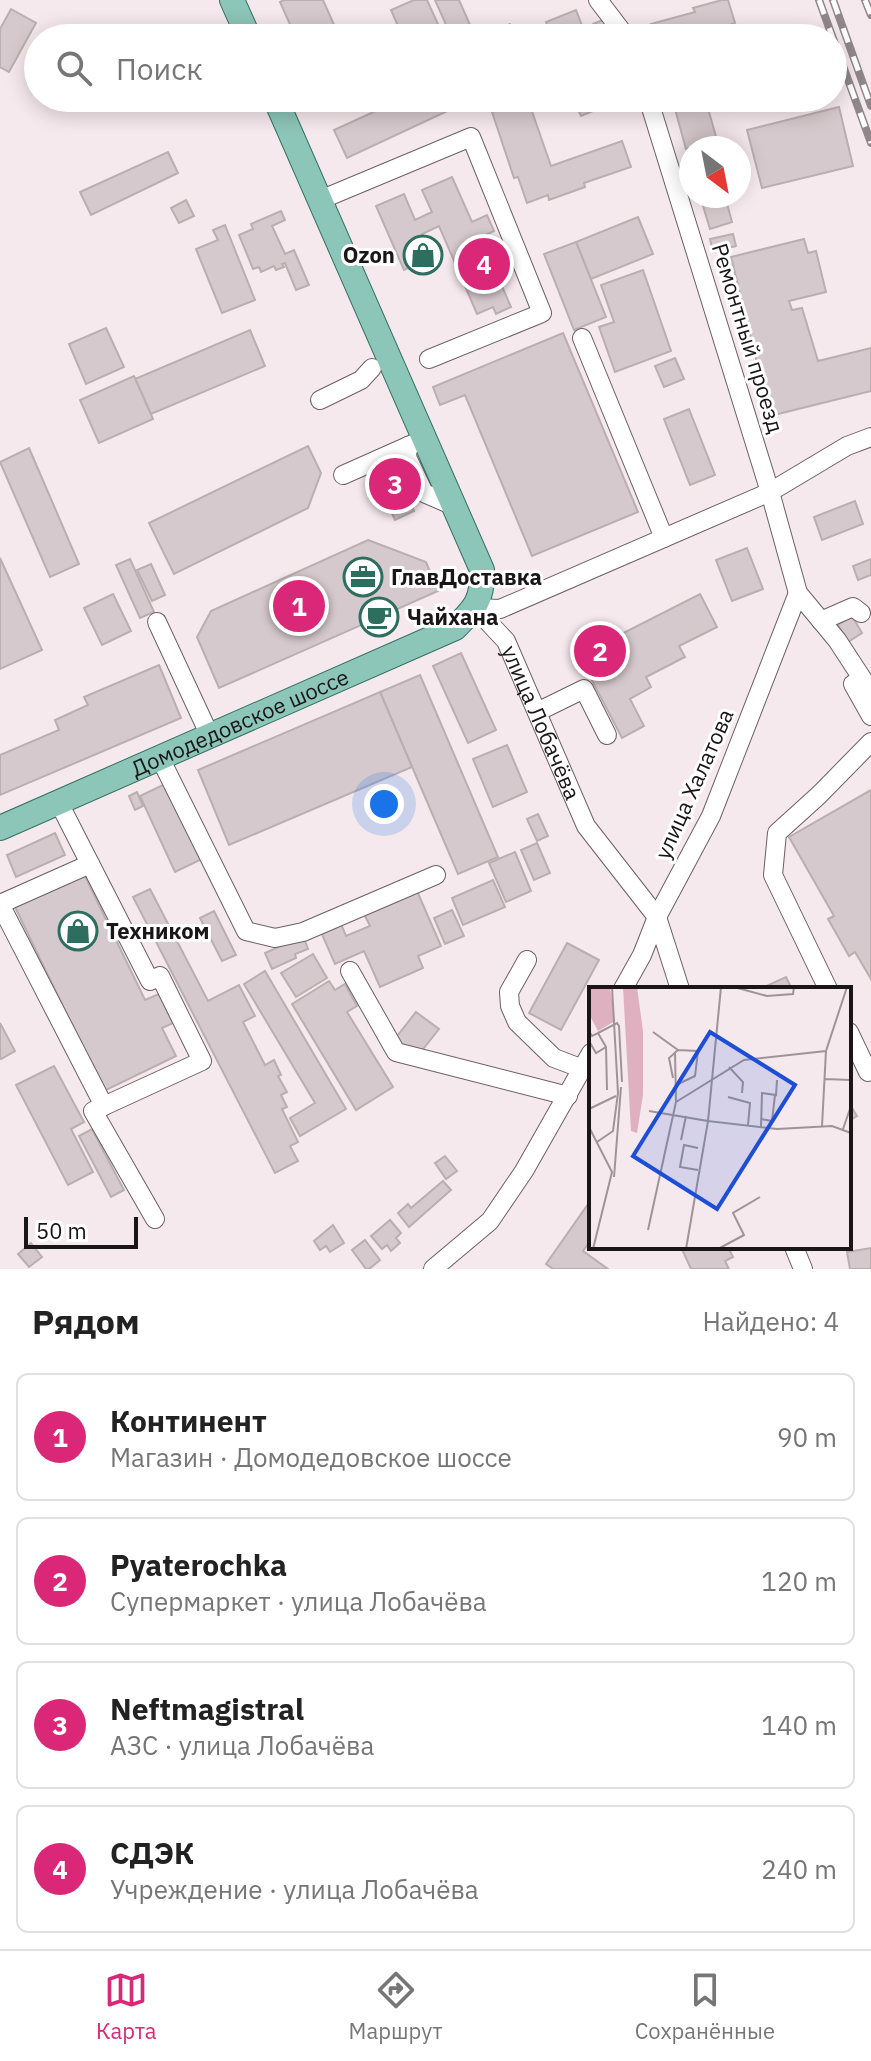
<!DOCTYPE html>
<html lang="ru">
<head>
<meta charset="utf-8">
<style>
	:root { --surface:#fff; --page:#f2f2f2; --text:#222; --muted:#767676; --line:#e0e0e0; --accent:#db2777 }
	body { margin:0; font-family:"IBM Plex Sans",sans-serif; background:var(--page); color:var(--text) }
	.compass { position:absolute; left:679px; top:136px; width:72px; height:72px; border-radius:50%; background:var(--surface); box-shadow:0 4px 20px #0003; rotate:148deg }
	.scale { position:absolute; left:24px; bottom:20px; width:114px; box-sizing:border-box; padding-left:8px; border:4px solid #1a1517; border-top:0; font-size:22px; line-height:28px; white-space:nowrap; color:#1a1517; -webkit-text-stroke:6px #fff; paint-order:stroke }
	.you { position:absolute; left:384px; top:804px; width:28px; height:28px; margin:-20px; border:6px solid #fff; border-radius:50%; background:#1a73e8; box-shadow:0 0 0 12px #1a73e833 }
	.badge { display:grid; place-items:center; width:52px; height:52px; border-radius:50%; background:var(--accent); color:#fff; font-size:26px; font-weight:700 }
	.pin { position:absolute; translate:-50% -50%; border:4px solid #fff; box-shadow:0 2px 8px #0006 }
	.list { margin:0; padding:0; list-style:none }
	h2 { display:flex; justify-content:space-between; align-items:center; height:104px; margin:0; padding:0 32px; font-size:34px }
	h2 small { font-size:26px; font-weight:400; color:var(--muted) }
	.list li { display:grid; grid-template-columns:52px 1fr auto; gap:24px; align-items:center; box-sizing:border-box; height:128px; margin:0 16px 16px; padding:0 16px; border:2px solid var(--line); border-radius:12px }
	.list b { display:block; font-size:30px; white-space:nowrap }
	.list p { margin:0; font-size:26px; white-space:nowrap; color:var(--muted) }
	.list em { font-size:26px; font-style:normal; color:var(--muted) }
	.icon { flex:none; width:44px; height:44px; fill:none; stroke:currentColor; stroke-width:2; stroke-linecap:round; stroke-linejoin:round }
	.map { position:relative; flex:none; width:871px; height:1269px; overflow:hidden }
	.search { position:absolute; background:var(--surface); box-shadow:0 4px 20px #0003; left:24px; right:24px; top:24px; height:88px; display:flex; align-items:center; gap:20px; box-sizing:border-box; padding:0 28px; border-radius:44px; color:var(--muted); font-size:30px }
	.sheet { height:680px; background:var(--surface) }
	nav { display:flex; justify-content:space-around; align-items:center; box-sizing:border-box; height:112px; border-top:2px solid var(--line); background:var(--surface); font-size:22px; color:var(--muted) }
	nav a { display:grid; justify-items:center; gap:4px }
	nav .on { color:var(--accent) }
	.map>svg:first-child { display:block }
	.building { fill:#d6c9cd; stroke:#baaeb1; stroke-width:2 }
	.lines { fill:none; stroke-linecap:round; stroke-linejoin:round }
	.minor-casing { stroke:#6b6063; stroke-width:20 }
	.major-casing { stroke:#336f61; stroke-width:26 }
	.minor { stroke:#fff; stroke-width:18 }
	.major { stroke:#8cc6b8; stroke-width:24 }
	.rail-casing { stroke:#90878a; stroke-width:8 }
	.rail { stroke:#fff; stroke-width:5; stroke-dasharray:15; stroke-linecap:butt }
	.labels { text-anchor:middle; stroke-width:6; stroke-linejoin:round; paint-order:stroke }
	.poi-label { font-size:22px; font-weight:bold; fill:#1a1517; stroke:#fff; text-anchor:start }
	.street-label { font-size:22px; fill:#1a1517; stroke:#fff }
	.inset-road { fill:none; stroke:#9e9497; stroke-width:2 }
	.view { fill:#1d4ed8; fill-opacity:0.15; stroke:#1d4ed8; stroke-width:4 }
	.inset-edge { fill:none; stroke:#1a1517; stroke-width:4 }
</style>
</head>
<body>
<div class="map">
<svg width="871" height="1269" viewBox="0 0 871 1269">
	<rect width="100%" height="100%" fill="#f6e9ed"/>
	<g class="building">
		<path d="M284,0H323L340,38H296L280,2Z"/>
		<path d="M414,0H427L442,33L432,38H373L398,26L391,10Z"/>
		<path d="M435,0H459L471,27L451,36Z"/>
		<path d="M722,0H728L735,23L695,38H655L651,24L695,12L693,8Z"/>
		<path d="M11,9L36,23L9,72L0,67V29Z"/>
		<path d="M576,10L587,38H552L546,22Z"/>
		<path d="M605,19L612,35L599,38L593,24Z"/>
		<path d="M510,24L515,37L483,38L482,35Z"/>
		<path d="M803,26L809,38H782Z"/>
		<path d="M404,98L473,99L347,158L334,130Z"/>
		<path d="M573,98H607L610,104L581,116Z"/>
		<path d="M672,98H705L717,140L686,149Z"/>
		<path d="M528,100L551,166L622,141L631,167L584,183L585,187L549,200L548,195L527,203L518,177L514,178L492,112Z"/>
		<path d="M839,107L853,166L762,188L747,130Z"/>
		<path d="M168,152L178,173L91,215L80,192Z"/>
		<path d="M452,177L472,222L487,215L494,231L481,237L511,307L496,314L493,307L477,314L439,226L422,234L432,257L404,270L376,206L404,194L415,220L432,212L422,190Z"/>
		<path d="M700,196H725L732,222L710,229Z"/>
		<path d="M186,200L194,216L179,223L171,208Z"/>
		<path d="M281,211L285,220L272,226L285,254L294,250L309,285L296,290L285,263L282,264L284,267L276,270L274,266L261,272L259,267L253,269L239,235L253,229L251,224Z"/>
		<path d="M638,217L653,254L591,279L576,242Z"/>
		<path d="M225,225L255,300L222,313L196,249L218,240L213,230Z"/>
		<path d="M733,234L736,246L713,252L710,239Z"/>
		<path d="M804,239L808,253L816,251L826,292L789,301L792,310L802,308L818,361L871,348V391L770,416L731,257Z"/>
		<path d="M576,242L606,317L574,330L544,254Z"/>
		<path d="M643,270L671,351L615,372L599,327L614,322L601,285Z"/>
		<path d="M106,328L124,367L86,384L69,344Z"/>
		<path d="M250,330L265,366L151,414L135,379Z"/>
		<path d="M563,333L638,512L532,556L465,395L440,405L433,387Z"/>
		<path d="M675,358L684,379L664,387L655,366Z"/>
		<path d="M134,376L153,419L99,443L80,400Z"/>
		<path d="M689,409L715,475L690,485L664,419Z"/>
		<path d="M308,446L321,473L308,508L174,574L149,523Z"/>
		<path d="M29,448L79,564L50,577L0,462Z"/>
		<path d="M415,469L422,485L400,494L393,478Z"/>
		<path d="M409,498L414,511L395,520L389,507Z"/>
		<path d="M855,501L863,524L822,540L814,517Z"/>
		<path d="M368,540L426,562L438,591L219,688L197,637L211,611Z"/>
		<path d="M747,548L763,589L732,601L716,560Z"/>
		<path d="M0,558L42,650L0,669Z"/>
		<path d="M130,559L154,612L140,618L116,565Z"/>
		<path d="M871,559V575L858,580L853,566Z"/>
		<path d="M151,564L165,595L152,601L137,570Z"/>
		<path d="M113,594L131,631L102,645L84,608Z"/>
		<path d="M700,594L717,627L679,646L685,657L646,677L651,687L630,699L644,726L622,738L585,667L590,650Z"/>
		<path d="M852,616L862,633L848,642L838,625Z"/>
		<path d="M461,653L496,730L468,743L433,666Z"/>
		<path d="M159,665L181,718L0,795V755L59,730L55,720L88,705L84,697Z"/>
		<path d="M420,675L498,857L458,874L380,692Z"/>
		<path d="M380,692L412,767L229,845L198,770Z"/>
		<path d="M507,745L527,792L493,807L473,759Z"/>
		<path d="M167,783L202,859L175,872L140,796Z"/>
		<path d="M871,790V979L855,952L849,956L828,919L834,916L789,837Z"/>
		<path d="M137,792L143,806L135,810L129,796Z"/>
		<path d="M538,814L548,836L537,841L527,819Z"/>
		<path d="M55,833L65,855L16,877L7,855Z"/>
		<path d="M537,843L550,873L534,880L521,850Z"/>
		<path d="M515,852L531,891L506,902L489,863Z"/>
		<path d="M84,874L145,1000L159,994L173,1023L162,1028L176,1056L104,1091L15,907Z"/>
		<path d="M493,880L505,907L463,925L452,898Z"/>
		<path d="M150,889L208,1001L239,985L255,1016L243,1022L265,1065L274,1060L281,1075L278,1076L287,1092L281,1095L287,1107L282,1109L298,1142L290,1146L298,1161L275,1173L133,897Z"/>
		<path d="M417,891L441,946L418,956L423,968L380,987L364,951L335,964L321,932L341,924L346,936L370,926L364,914Z"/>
		<path d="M452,910L464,936L445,944L434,918Z"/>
		<path d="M214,911L236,955L222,961L200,918Z"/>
		<path d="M303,936L308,949L295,954L296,958L272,969L265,953Z"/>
		<path d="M567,943L599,960L561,1030L529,1013Z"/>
		<path d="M313,954L327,978L296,997L281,973Z"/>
		<path d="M265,971L346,1109L300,1136L290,1118L315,1103L244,984Z"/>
		<path d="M786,977L792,989H760Z"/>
		<path d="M329,981L335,990L345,984L357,1006L347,1012L393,1087L356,1110L292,1004Z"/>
		<path d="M416,1012L439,1029L420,1053L410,1052L394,1040Z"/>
		<path d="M0,1023L15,1051L1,1059L0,1058Z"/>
		<path d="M54,1066L84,1122L71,1129L93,1172L68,1185L16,1085Z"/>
		<path d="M849,1103L857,1116L849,1121Z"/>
		<path d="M92,1129L124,1190L111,1197L79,1136Z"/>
		<path d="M445,1156L457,1171L446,1179L435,1163Z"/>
		<path d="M443,1181L451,1190L409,1227L398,1213L408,1204L411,1208Z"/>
		<path d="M591,1200V1240L583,1251L608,1269H553L546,1264Z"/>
		<path d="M390,1220L401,1233L396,1238L400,1243L391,1251L387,1245L382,1249L371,1236Z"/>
		<path d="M333,1225L344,1243L330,1252L326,1246L320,1250L314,1241Z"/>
		<path d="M365,1240L380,1260L369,1269H366L352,1250Z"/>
		<path d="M31,1243L42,1257L29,1267L18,1254Z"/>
		<path d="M681,1247H728L733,1257L725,1261L729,1269H691Z"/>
		<path d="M871,1248V1269H850L847,1252Z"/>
	</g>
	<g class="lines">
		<g class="minor-casing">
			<g id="minor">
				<path d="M598,0L627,38"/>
				<path d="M648,98L770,492L798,593L837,640L871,692"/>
				<path d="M320,200L471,137L542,313L429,359"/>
				<path d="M582,338L664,538"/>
				<path d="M320,400L361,380L372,368"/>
				<path d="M408,446L407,457L424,493L454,506"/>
				<path d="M343,475L424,439"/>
				<path id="s1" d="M475,608L506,641L586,826L657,917L680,989"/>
				<path d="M475,608L500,609L770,492L847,446L871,437"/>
				<path d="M821,621L853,607L861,613"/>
				<path d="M157,622L210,736"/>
				<path d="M853,684L871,716"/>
				<path d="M537,712L584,689L607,735"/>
				<path d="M160,758L246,931L275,938L303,932L436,875"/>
				<path d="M59,803L150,981L160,976L202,1061L93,1111L155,1219"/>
				<path d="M90,864L0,904L104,1106"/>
				<path d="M527,960L509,992L510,1006L517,1022L554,1058L583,1069"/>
				<path d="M350,971L396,1052L568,1096"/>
				<path d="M623,989L642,955L657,917L711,816L798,593"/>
				<path d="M828,989L773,875L777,833L819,795L871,742"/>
				<path d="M849,1032L868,1072L871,1071"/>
				<path d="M794,1247L803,1269"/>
				<path d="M433,1269L490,1221L524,1171L591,1053"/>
			</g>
		</g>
		<g class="major-casing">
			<g id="major">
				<path d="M232,0L249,38"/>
				<path id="s2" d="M0,828L455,628C475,608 483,600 482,570L275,98"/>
			</g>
		</g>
		<use href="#minor" class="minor"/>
		<use href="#major" class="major"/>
		<g class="rail-casing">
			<g id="rail">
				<path d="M819,0L871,143"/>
				<path d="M833,0L871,106"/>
				<path d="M865,0L871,15"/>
			</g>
		</g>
		<use href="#rail" class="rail"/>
	</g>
	<defs>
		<g id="shop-ring" transform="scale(2)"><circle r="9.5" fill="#fff" stroke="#2d6e5e" stroke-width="1.5"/><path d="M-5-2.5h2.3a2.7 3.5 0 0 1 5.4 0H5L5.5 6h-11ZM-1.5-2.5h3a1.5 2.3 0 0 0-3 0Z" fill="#2d6e5e"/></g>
		<g id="office-ring" transform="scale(2)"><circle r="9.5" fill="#fff" stroke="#2d6e5e" stroke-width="1.5"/><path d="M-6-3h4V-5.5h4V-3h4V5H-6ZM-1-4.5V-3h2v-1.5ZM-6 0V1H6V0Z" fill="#2d6e5e"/></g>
		<g id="cafe-ring" transform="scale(2)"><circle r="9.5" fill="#fff" stroke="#2d6e5e" stroke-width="1.5"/><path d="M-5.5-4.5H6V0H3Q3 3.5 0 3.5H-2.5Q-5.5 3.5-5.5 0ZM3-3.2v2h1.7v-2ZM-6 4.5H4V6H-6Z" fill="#2d6e5e"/></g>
	</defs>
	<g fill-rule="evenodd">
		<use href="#shop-ring" x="423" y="255"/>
		<use href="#office-ring" x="363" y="577"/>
		<use href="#cafe-ring" x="379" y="617"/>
		<use href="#shop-ring" x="78" y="931"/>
	</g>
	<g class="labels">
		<g class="poi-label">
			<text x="395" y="263" text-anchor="end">Ozon</text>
			<text x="391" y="585">ГлавДоставка</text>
			<text x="407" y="625">Чайхана</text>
			<text x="106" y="939">Техником</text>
		</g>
		<g class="street-label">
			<text transform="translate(748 338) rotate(73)" y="8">Ремонтный проезд</text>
			<text dy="8" stroke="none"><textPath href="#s2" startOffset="262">Домодедовское шоссе</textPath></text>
			<text dy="8" stroke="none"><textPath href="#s1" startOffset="134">улица Лобачёва</textPath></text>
			<text transform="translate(694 784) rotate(-66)" y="8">улица Халатова</text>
		</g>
	</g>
	<g transform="translate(589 987)">
		<rect width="262" height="262" fill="#f6e9ed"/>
		<path d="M0,0H21L26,34L9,44L0,27ZM34,0H48L54,44V108L48,146L42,144Z" fill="#dfb1c0"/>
		<path class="inset-road" d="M145,0L178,9L204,7L205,0M0,44L3,49L9,46L17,60L18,103M64,45L89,63M9,46L28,36L30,39L33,95M0,54L7,66L17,60M140,80L154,95L153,106M84,91L80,71L89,63L109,64L106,89L87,98M235,92L262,93M139,110L161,116L159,138M87,115L155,73L237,64M0,122L27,109M60,124L119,134L132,0M172,132L183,134L186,108M233,139L237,64L258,0M0,140L23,185L4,262M172,140L173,106L187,108L188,93M254,142L262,119M92,153L97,129M8,155L24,144L29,106L23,0M109,161L95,158L91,180L109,183M25,190L32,100M59,243L87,115L86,65M97,262L119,134L188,142L243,139L262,146M129,262L155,248L144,226L171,210"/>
		<path class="view" d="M121,45L206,98L128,222L44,169Z"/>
		<rect width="262" height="262" class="inset-edge"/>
	</g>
</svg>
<svg class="compass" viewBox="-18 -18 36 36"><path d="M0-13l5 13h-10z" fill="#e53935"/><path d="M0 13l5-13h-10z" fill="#767676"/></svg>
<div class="scale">50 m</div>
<div class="you"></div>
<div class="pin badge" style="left:299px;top:606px">1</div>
<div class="pin badge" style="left:600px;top:651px">2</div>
<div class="pin badge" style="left:395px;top:484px">3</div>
<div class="pin badge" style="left:484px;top:264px">4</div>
<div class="search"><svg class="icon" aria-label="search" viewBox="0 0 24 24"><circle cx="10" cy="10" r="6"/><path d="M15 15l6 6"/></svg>Поиск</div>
</div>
<section class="sheet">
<h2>Рядом<small>Найдено: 4</small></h2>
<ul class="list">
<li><span class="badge">1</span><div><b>Континент</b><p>Магазин · Домодедовское шоссе</p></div><em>90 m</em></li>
<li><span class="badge">2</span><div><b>Pyaterochka</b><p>Супермаркет · улица Лобачёва</p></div><em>120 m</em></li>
<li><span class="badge">3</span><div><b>Neftmagistral</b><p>АЗС · улица Лобачёва</p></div><em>140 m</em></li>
<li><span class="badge">4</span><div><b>СДЭК</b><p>Учреждение · улица Лобачёва</p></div><em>240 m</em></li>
</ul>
</section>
<nav>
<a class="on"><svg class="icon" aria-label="map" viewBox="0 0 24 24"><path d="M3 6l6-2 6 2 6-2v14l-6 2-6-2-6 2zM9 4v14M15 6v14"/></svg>Карта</a>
<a><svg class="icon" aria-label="directions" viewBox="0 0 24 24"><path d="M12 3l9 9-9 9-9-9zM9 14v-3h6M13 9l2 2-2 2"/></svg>Маршрут</a>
<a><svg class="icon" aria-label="saved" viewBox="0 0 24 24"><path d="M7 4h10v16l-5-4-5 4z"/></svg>Сохранённые</a>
</nav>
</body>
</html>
